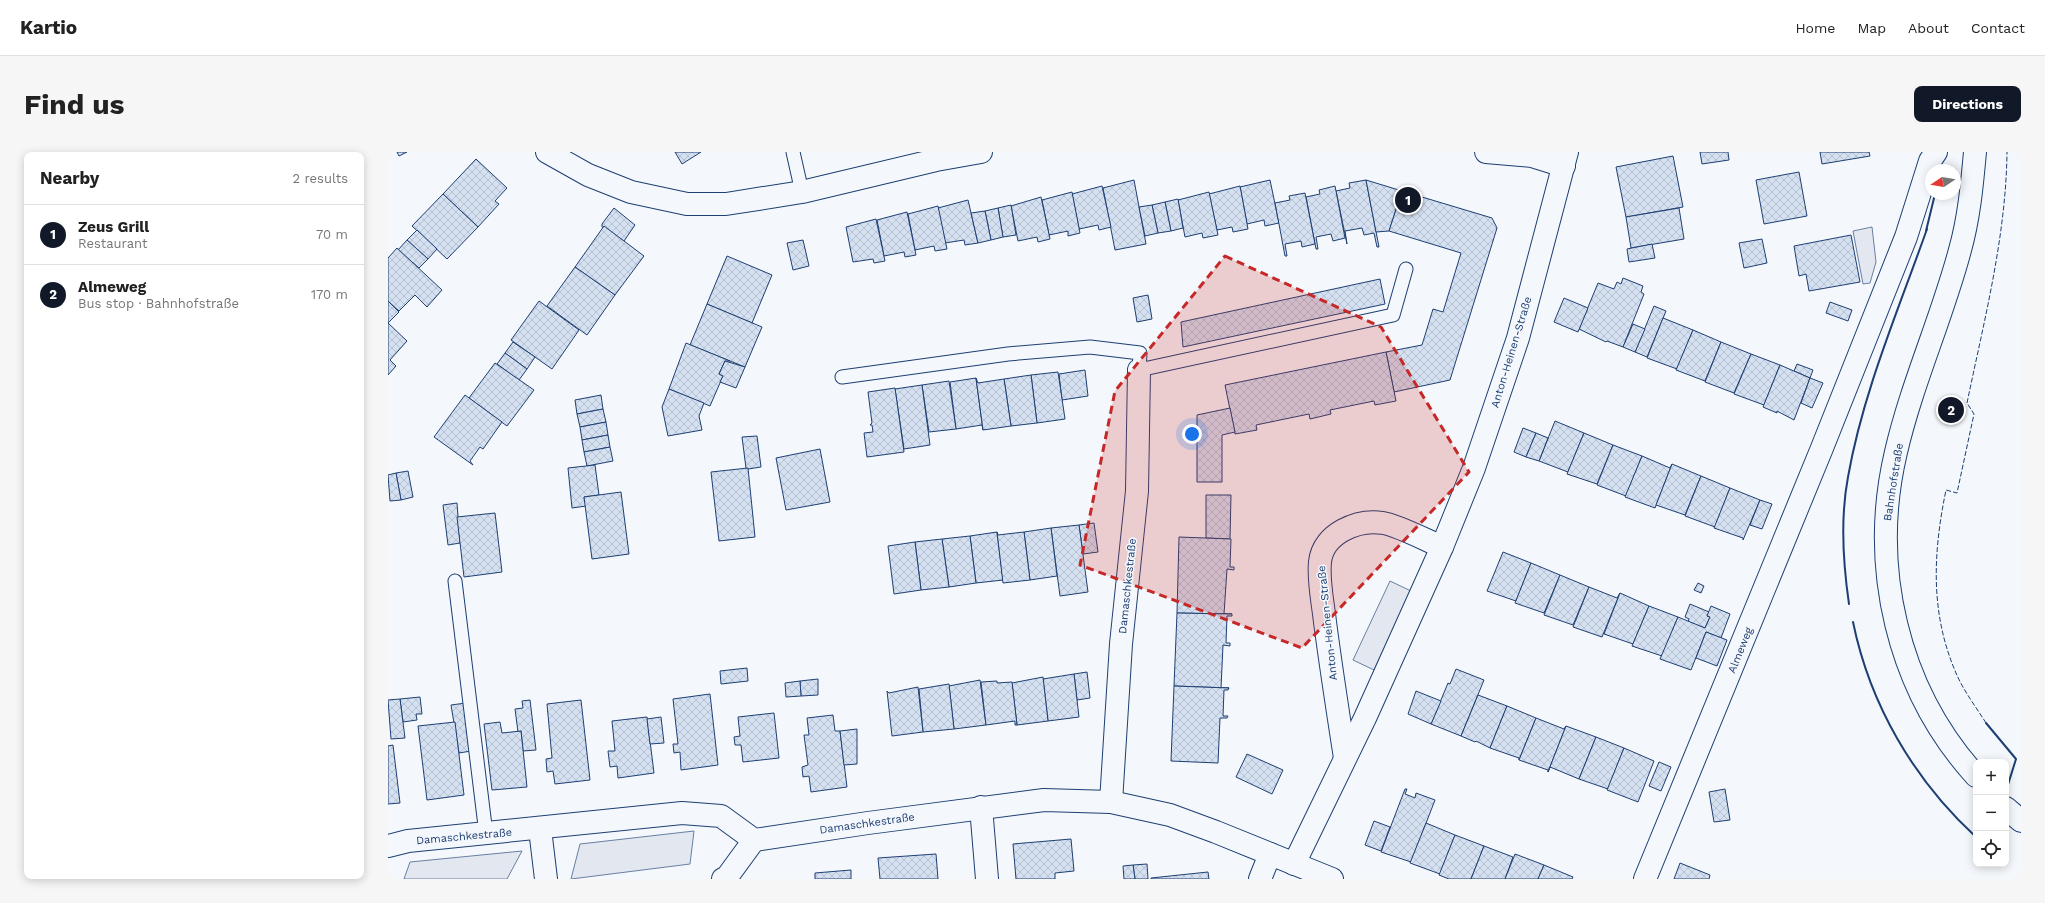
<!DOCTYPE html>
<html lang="en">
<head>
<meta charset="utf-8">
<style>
	:root { --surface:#fff; --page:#f6f6f6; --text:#222; --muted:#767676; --line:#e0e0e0; --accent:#111827 }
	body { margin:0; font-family:"Work Sans",sans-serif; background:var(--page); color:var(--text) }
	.controls { position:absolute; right:12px; bottom:12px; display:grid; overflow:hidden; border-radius:8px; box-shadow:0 2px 10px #0003 }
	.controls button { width:36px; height:36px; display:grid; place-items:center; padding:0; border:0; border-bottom:1px solid var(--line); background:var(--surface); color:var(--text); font:20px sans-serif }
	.compass { position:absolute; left:1537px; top:12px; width:36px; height:36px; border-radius:50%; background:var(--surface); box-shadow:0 2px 10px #0003; rotate:258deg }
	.you { position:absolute; left:804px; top:282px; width:14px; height:14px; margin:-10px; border:3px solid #fff; border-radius:50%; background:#1a73e8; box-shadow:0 0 0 6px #1a73e833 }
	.badge { display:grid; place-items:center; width:26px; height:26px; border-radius:50%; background:var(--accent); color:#fff; font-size:13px; font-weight:700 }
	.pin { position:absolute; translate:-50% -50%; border:2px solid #fff; box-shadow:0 1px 4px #0006 }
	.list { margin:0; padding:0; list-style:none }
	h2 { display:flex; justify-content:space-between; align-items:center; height:52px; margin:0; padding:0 16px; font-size:17px }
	h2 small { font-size:13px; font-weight:400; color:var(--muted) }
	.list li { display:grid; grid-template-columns:26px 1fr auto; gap:12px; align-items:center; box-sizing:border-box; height:60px; padding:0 16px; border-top:1px solid var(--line) }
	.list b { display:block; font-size:15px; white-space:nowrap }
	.list p { margin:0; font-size:13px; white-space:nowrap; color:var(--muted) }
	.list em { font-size:13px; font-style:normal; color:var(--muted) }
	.icon { flex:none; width:22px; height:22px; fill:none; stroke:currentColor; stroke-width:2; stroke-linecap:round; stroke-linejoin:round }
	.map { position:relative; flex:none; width:1633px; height:727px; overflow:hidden; border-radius:8px }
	header { display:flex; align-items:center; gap:24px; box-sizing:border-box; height:56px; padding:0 20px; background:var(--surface); border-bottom:1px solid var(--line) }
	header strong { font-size:19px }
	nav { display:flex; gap:22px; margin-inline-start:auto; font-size:14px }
	.intro { display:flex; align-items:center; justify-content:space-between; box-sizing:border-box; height:96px; padding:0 24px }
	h1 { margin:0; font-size:28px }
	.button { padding:10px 18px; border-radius:8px; background:var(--accent); color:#fff; font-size:14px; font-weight:700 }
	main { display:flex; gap:24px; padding:0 24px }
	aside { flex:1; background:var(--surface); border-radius:8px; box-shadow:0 2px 10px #0003 }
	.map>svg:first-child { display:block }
	.parking { fill:#e3e8f0; stroke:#687fa3 }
	.building { fill:url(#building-cross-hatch); stroke:#1d3f73 }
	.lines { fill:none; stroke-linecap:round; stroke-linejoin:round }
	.lane-casing { stroke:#1d3f73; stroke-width:15 }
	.street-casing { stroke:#1d3f73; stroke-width:24 }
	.secondary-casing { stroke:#1d3f73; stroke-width:24 }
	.lane { stroke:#f4f7fb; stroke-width:13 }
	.street { stroke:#f4f7fb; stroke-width:22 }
	.secondary { stroke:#f4f7fb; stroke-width:22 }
	.fence { stroke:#1d3f73; stroke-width:1; stroke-dasharray:5 2; stroke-linecap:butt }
	.wall { stroke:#1d3f73; stroke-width:2 }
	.marked { fill:#c62828; fill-opacity:0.2; stroke:#c62828; stroke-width:3; stroke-dasharray:8 5; stroke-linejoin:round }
	.labels { text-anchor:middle; stroke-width:3; stroke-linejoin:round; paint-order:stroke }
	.street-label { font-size:11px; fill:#1d3f73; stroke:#f4f7fb }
</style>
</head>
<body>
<header>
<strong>Kartio</strong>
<nav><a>Home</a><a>Map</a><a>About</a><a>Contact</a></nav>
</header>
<div class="intro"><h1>Find us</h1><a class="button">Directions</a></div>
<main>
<aside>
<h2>Nearby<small>2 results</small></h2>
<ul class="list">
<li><span class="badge">1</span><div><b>Zeus Grill</b><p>Restaurant</p></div><em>70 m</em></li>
<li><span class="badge">2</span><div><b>Almeweg</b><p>Bus stop · Bahnhofstraße</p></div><em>170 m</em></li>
</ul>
</aside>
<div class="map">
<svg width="1633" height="727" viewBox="0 0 1633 727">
	<defs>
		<pattern id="building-cross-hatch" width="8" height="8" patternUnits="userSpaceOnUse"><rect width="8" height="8" fill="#d5e0f0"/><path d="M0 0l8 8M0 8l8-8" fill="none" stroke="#b6c1d1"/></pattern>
	</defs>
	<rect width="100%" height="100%" fill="#f4f7fb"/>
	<g class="parking">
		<path d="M1484,75L1488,110L1482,131L1475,132L1465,79Z"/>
		<path d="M1002,429L1023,439L986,518L965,508Z"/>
		<path d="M306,679L302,712L183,727L192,692Z"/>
		<path d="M134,699L119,727H16L22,710Z"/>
	</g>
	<g class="building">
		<path d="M9,0H19L11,4Z"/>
		<path d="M287,0H313L294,12Z"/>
		<path d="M1312,0H1340L1341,8L1314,12Z"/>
		<path d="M1432,0H1481L1482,4L1434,12Z"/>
		<path d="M1285,4L1295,55L1238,65L1228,15Z"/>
		<path d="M88,7L119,36L107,49L111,52L90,75L55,42Z"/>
		<path d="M1411,20L1419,64L1376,72L1368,28Z"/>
		<path d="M746,28L758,92L727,98L715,36Z"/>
		<path d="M882,28L891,71L877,74L876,68L859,72L852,35Z"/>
		<path d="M978,28L991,95H989L986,81L976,83L974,76L957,79L959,92L948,39L962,36L961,31Z"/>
		<path d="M978,28L1014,39L1001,79L988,80Z"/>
		<path d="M714,34L723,75L711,78L710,73L691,77L684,42Z"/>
		<path d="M852,34L860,77L845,80L844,75L829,78L821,42Z"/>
		<path d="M947,34L957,86L945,89L943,82L928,85L930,97H928L918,45L932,42L931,38Z"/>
		<path d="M1014,39L1104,66L1109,76L1062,228L1006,240L998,200L1034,193L1045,157L1055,160L1073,101L1001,79Z"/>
		<path d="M684,40L692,81L680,84V79L661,83L654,48Z"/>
		<path d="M821,40L830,83L815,86L814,81L797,85L790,48Z"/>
		<path d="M917,41L927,92L914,95L913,89L897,92L899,104H897L887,51L902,48L901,44Z"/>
		<path d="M55,42L90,75L59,107L24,74Z"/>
		<path d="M653,45L662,87L650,90L649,85L630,89L623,54Z"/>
		<path d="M790,47L795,76L783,79L777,50Z"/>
		<path d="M580,48L590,91L577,93L576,88L557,91L550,56Z"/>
		<path d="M777,50L783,79L770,81L764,53Z"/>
		<path d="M623,53L628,83L615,85L610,56Z"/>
		<path d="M764,53L770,81L757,84L751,55Z"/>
		<path d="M550,54L559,97L547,99L546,94L527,98L520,62Z"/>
		<path d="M226,56L247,73L236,89L214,75V72Z"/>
		<path d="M610,56L615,85L603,88L597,59Z"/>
		<path d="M1291,56L1296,87L1243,96L1238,65Z"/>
		<path d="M597,59L603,88L590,91L583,61Z"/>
		<path d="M519,60L528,103L517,105L516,100L496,104L489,68Z"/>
		<path d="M488,67L497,109L486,111L485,107L465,110L458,75Z"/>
		<path d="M216,74L256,104L227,143L187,115Z"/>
		<path d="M29,78L49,97L40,107L19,88Z"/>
		<path d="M1463,83L1472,130L1421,139L1418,122L1411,124L1406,94Z"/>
		<path d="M1374,87L1379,111L1356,116L1351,91Z"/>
		<path d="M19,88L40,107L31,116L10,98Z"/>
		<path d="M415,88L421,114L405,118L399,91Z"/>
		<path d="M1264,92L1267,106L1241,110L1239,97Z"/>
		<path d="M9,96L54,138L39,155L27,143L11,159L0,149V106Z"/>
		<path d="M339,104L384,123L364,171L319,152Z"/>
		<path d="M187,115L227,143L199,183L159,154Z"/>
		<path d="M1235,126L1255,134L1253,140L1256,142L1235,195L1219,189L1218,190L1191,177L1210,131L1226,137L1229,130L1233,132Z"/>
		<path d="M992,127L997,152L795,195L793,170Z"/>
		<path d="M760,143L764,167L749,170L745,146Z"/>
		<path d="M1176,146L1200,156L1190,180L1166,170Z"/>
		<path d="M0,149L11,160L0,171L19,189L2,208L8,214L0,223Z"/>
		<path d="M151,149L191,178L164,217L123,188Z"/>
		<path d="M1442,150L1464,158L1460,169L1438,161Z"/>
		<path d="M319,152L374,175L357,215L302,193Z"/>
		<path d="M1266,154L1278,159L1259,205L1247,200Z"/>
		<path d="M1275,166L1305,178L1289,217L1259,206Z"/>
		<path d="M1245,172L1257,177L1247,200L1235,195Z"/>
		<path d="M1305,178L1333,190L1317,229L1288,218Z"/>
		<path d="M125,190L147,205L139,217L117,201Z"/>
		<path d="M1333,190L1363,202L1346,241L1317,230Z"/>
		<path d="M298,191L342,209H337L331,222L335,224L322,254L281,237Z"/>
		<path d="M998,200L1008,249L987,253L986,249L942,258L943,262L922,267L921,262L868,273L869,278L847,282L837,233Z"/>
		<path d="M117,201L139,217L131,228L109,212Z"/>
		<path d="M1363,202L1392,213L1376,253L1346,242Z"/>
		<path d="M337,209L357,215L348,236L332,230L335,224L331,222Z"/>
		<path d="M107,211L146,238L119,274L81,246Z"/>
		<path d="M1409,212L1425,218L1422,226L1406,219Z"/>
		<path d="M1392,213L1422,226L1406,268L1389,259V261L1375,255Z"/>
		<path d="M697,218L700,244L674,248L671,222Z"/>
		<path d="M670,220L677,267L649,271L643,223Z"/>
		<path d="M643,223L649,271L623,274L616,227Z"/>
		<path d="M588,226L595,278L594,273L568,277L562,230Z"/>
		<path d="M588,226L590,231L616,227L623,274L595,278Z"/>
		<path d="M1422,226L1435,231L1424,256L1413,251Z"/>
		<path d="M561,229L568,277L541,280L534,233Z"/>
		<path d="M534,233L542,293L516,297L507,237Z"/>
		<path d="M507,236L516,300L479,305L476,281L485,280L484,273H482L484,271L480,240Z"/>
		<path d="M281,237L316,251L311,264L314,278L280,284L274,255Z"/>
		<path d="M77,243L114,270L95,297L92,295L82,309L85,313L46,285Z"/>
		<path d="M213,243L215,257L189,262L187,248Z"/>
		<path d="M842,256L847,280L834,283V330H809V263Z"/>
		<path d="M215,257L218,270L192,275L189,262Z"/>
		<path d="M1167,269L1196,281L1180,320L1151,309Z"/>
		<path d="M218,270L220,283L194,288L192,275Z"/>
		<path d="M1135,276L1148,281L1138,305L1126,300Z"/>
		<path d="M1148,281L1160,286L1151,309L1138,305Z"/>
		<path d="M1196,281L1225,293L1209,332L1179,322Z"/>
		<path d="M220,283L222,295L196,300L194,288Z"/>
		<path d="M369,284L373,315L360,317L358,316L354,285Z"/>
		<path d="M1225,293L1254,304L1238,344L1209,333Z"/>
		<path d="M222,295L225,309L199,314L196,300Z"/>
		<path d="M432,297L442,350L398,358L388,306Z"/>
		<path d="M1254,304L1282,316L1284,312L1267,356L1237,345Z"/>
		<path d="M1284,312L1313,324L1297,363L1268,353Z"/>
		<path d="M207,313L211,343L196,345L198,354L184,356L180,316Z"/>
		<path d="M360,316L367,385L331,389L323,320Z"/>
		<path d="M20,319L25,345L13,348L8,321Z"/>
		<path d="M8,321L13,348L2,349L0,323Z"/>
		<path d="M1313,324L1342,336L1327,375L1297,364Z"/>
		<path d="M1342,336L1372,348L1355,388V386L1326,376Z"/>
		<path d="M233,340L241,402L204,407L196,345Z"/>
		<path d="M818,343H843L842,387L818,386Z"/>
		<path d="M1372,348L1384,352L1374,377L1362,373Z"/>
		<path d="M69,351L72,391L60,393L55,353Z"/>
		<path d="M107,361L114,420L76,425L69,365Z"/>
		<path d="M706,371L710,400L695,402L691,373Z"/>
		<path d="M691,373L700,440L672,444L663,376Z"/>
		<path d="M663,376L669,424L642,428L636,380Z"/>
		<path d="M609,380L615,428L588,431L582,384Z"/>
		<path d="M609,380L610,383L636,380L642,428L615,431Z"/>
		<path d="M582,384L588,431L561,435L554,387Z"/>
		<path d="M791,385L843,387L842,415H846V418L839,417L836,462H844L789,461Z"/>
		<path d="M554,387L561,435L533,438L527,390Z"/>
		<path d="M527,390L533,438L506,442L500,394Z"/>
		<path d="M1115,400L1143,411L1128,449L1099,439Z"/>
		<path d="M1143,411L1172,423L1156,461L1127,451Z"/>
		<path d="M1172,423L1201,435L1185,473L1156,463Z"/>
		<path d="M1310,431L1316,434L1313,441L1306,438Z"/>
		<path d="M1201,435L1229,446L1232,441L1214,485L1185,475Z"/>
		<path d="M1232,441L1261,454L1245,492L1216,482Z"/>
		<path d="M1302,452L1321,460L1319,464L1322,465L1317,476L1300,470L1301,467L1297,465Z"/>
		<path d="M1261,454L1290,465L1274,504L1244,494Z"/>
		<path d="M1323,454L1342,462L1333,486L1318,480L1303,518L1272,507L1290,465L1317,476L1322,465L1319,464Z"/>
		<path d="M789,461L844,462V464H839L838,491H842V494L835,493L833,536H841L786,534Z"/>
		<path d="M1318,480L1339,488L1329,514L1308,506Z"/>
		<path d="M359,516L360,529L333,532L332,519Z"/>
		<path d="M1068,517L1096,528L1073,584L1043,572L1060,531L1062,532Z"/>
		<path d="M699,520L702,546L689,548L686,522Z"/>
		<path d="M686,522L691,565L660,569L655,527Z"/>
		<path d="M655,525L660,569L629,573L624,531Z"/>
		<path d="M430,527V543L413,544L412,529Z"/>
		<path d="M592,528L598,573L566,577L561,534Z"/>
		<path d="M412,529L413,544L398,545L397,531Z"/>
		<path d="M609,529V531L624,530L629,573H627V569L598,573L593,530Z"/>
		<path d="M561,532L566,577L535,580L531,537Z"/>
		<path d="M786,534L841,536L840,538H836L835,564H840L839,566H832L830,611L783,609Z"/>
		<path d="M530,535L535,580L504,584L499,539L501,541Z"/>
		<path d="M1028,539L1053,549L1043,572L1020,562Z"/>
		<path d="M322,542L330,613L293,618L292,600L286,601L285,592H290L285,547Z"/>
		<path d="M1090,543L1119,554L1102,596L1088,589L1087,590L1073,584Z"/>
		<path d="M32,545L34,562H28L29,568L15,570L12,547Z"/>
		<path d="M12,547L17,586L3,587L0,548Z"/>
		<path d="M142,548L148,598L135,599L133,579L130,580L127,557L135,556L134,549Z"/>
		<path d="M193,548L202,628L167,632L165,619L159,620L158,607L164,606L159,552Z"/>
		<path d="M78,551L83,599L71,601L63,553Z"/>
		<path d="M1119,554L1148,566L1131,608V606L1102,596Z"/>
		<path d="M386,561L391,606L355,610L353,593H347L346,585L352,584L350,565Z"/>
		<path d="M445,563L447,579H452L459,635L423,640L421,624L415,625L414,615L420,613L416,583H421L419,566Z"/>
		<path d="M259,565L266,621L230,626L229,614L222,615L220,599H227L224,569Z"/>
		<path d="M273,565L276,591L262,592L259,567Z"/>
		<path d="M1148,566L1176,577L1178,574L1160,620V618L1131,608Z"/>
		<path d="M67,570L76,643L39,648L30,574Z"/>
		<path d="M112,570L114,581L133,579L139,635L104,638L96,572Z"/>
		<path d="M1178,574L1208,585L1191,627L1162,615L1160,620Z"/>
		<path d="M469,577V612L456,613L452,579Z"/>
		<path d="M1208,585L1236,596L1220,637L1191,627Z"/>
		<path d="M5,593L12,651L0,652V594Z"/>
		<path d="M1236,596L1266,609L1250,650L1219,638Z"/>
		<path d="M859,602L895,618L884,642L848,625Z"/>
		<path d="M1271,610L1283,615L1273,639L1261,634Z"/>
		<path d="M1017,637H1019L1017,642L1027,646L1028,641L1047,648L1023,710L993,700Z"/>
		<path d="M1337,637L1342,668L1326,670L1321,640Z"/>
		<path d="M986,669L1002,675L993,699L977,693Z"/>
		<path d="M1038,671L1067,683L1052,722L1022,711Z"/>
		<path d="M1067,683L1096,694L1083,727H1061L1051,723Z"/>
		<path d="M683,687L686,719L667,721V727H628L625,692Z"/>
		<path d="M1096,694L1125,705L1117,727H1083Z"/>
		<path d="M548,702L550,727H492L490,706Z"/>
		<path d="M1127,702L1156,713L1150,727H1117Z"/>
		<path d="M1292,711L1322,723L1321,727H1286Z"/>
		<path d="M759,712L760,727H747L745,713Z"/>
		<path d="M745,713L747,727H736L735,714Z"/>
		<path d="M1156,713L1185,725L1184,727H1150Z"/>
		<path d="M463,718V727H427V721Z"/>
		<path d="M820,720L821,727H763V726Z"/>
	</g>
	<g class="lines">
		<g class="lane-casing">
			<g id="lane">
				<path d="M405,0L414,40"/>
				<path d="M454,225L620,202L702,195L752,201L751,218L1005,163L1018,117"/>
				<path d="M67,429L98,682"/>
			</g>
		</g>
		<g class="street-casing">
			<g id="street">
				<path d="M159,0L200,23L243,40L299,52H338L414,40L548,8L593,0"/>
				<path d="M1098,0L1144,4L1176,14"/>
				<path d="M957,606C950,561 943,516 937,470C935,451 930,429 932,410C935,381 970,367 995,371C1009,373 1040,389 1054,395"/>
				<path d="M723,650L733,492L749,339L751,218"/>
				<path d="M593,655L599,727"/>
				<path d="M152,677L158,727"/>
				<path d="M0,694L20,689L294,661L333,664L366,688L480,671L656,648L723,650L782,663L828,680L944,727"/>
				<path d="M906,712L977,566L1054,395L1086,316L1130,186L1179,0"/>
				<path d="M335,727L339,725L366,688"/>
				<path d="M872,727L882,702"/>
				<path d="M1257,727L1434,296L1518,85L1542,9L1548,0"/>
			</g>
		</g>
		<g class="secondary-casing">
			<g id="secondary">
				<path d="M1587,0C1584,33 1581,66 1572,98C1554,166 1524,231 1508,300C1481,414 1509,537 1588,624"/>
				<path d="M1618,656L1633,669"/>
			</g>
		</g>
		<use href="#lane" class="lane"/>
		<use href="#street" class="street"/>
		<use href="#secondary" class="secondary"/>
		<path class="fence" d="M1598,571C1588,555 1575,538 1568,521C1542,461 1545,401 1558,338L1569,341L1586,262L1579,251C1596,169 1618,85 1619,0"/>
		<g class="wall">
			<path d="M1538,79L1547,42"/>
			<path d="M1461,452C1455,411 1452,367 1460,325C1475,240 1510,159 1539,77"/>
			<path d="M1465,470C1482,553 1526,628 1588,685"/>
			<path d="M1598,571L1628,607L1618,639"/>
		</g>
	</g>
	<path class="marked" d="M837,104L993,175L1081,320L914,496L692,413L727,239Z"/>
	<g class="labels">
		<g class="street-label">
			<text transform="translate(1123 200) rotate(-73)" y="4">Anton-Heinen-Straße</text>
			<text transform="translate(1505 330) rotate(-81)" y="4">Bahnhofstraße</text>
			<text transform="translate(739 434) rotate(-84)" y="4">Damaschkestraße</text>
			<text transform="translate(939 471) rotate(-96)" y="4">Anton-Heinen-Straße</text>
			<text transform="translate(1352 498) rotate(-68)" y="4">Almeweg</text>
			<text transform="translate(479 671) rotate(-8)" y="4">Damaschkestraße</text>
			<text transform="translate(76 684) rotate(-5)" y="4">Damaschkestraße</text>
		</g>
	</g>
</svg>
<div class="controls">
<button>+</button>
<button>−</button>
<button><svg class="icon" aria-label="locate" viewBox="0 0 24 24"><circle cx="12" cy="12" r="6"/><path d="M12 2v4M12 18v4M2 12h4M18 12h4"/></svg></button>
</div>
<svg class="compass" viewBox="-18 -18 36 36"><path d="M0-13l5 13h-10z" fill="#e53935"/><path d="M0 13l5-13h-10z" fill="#767676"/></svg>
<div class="you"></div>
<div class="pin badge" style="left:1020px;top:48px">1</div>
<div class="pin badge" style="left:1563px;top:258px">2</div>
</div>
</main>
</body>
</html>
